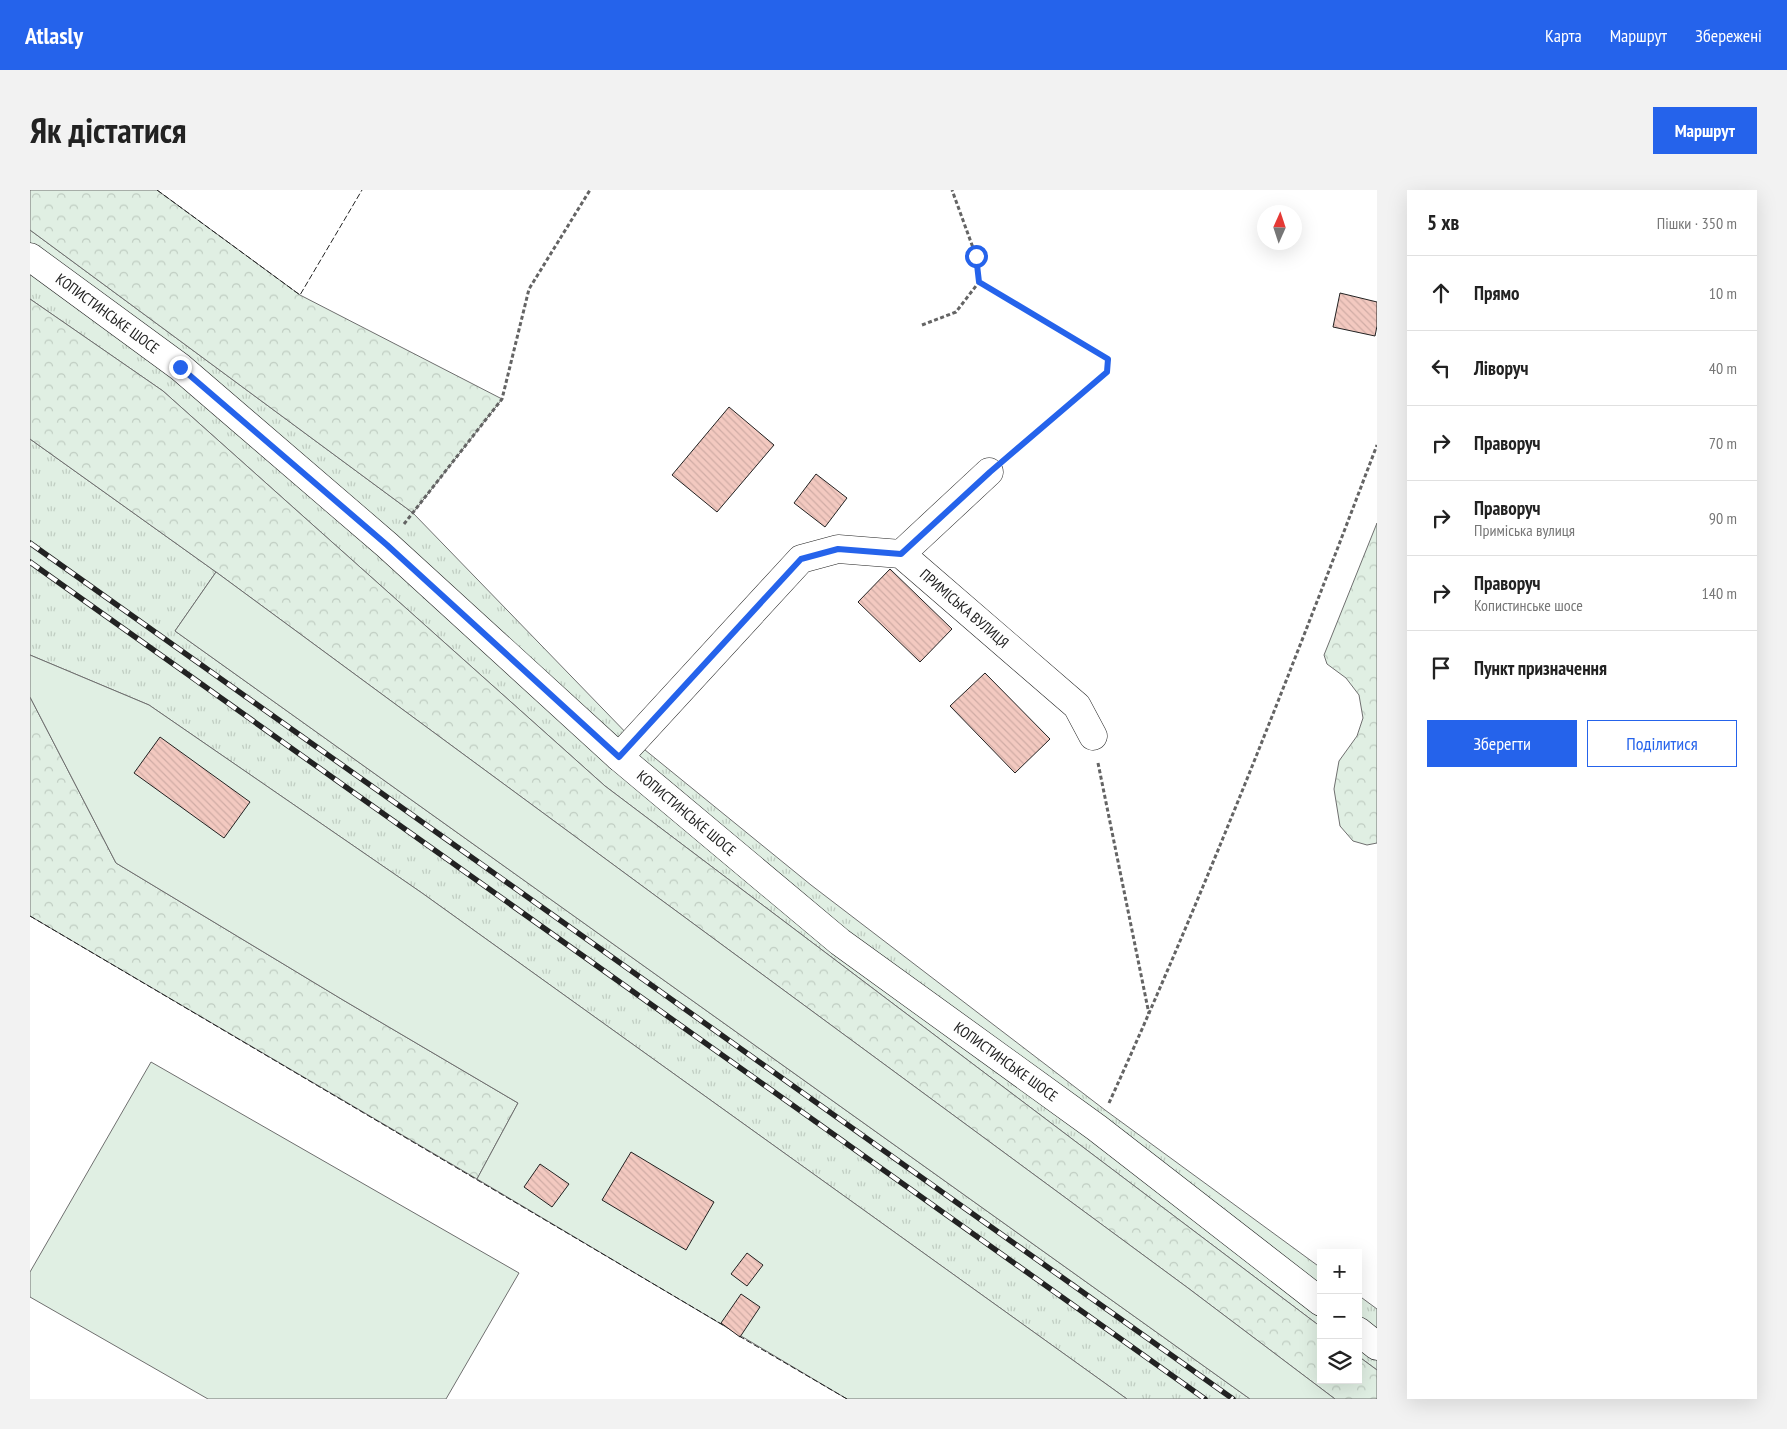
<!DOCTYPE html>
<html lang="uk">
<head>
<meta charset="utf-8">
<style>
	:root { --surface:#fff; --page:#f2f2f2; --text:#222; --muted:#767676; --line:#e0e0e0; --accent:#2563eb }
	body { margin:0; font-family:"PT Sans Narrow",sans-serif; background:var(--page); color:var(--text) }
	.controls { position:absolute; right:15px; bottom:15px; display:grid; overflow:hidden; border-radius:0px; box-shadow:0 5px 20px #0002 }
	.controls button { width:45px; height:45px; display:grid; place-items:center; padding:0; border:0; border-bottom:1px solid var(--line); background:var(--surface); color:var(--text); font:25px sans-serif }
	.compass { position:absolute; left:1227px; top:15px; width:45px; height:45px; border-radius:50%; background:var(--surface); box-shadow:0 5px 20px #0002; rotate:3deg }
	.stop { position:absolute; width:15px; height:15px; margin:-11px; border:4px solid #2563eb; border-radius:50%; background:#fff }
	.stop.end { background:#2563eb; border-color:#fff; box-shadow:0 1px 5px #0008 }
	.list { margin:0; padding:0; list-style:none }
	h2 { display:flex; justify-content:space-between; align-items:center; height:65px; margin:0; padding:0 20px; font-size:21px }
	h2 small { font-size:16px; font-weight:400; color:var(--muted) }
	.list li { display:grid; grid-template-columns:32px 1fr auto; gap:15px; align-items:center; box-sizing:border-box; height:75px; padding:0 20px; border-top:1px solid var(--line) }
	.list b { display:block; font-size:19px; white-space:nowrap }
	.list p { margin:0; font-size:16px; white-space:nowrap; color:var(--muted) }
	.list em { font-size:16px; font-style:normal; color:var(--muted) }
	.actions { display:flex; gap:10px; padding:15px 20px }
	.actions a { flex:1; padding:11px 0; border:1px solid var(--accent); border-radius:0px; text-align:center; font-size:18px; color:var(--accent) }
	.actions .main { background:var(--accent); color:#fff }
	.icon { flex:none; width:28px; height:28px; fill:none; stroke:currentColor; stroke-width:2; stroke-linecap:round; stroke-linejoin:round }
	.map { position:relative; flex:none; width:1347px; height:1209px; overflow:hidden; border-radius:0px }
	header { display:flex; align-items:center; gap:30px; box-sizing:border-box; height:70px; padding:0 25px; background:var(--accent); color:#fff }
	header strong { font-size:24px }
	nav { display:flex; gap:28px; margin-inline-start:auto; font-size:18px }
	.intro { display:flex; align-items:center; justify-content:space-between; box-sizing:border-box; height:120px; padding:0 30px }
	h1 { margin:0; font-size:35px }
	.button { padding:12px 22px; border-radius:0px; background:var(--accent); color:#fff; font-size:18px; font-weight:700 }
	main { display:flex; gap:30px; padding:0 30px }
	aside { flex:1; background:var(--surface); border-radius:0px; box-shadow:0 5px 20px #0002 }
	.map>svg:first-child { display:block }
	.grass { fill:url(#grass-tufts); stroke:#6f6f6f }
	.forest { fill:url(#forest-crowns); stroke:#6f6f6f }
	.green { fill:#e0efe3; stroke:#6f6f6f }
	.building { fill:url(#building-back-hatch); stroke:#222 }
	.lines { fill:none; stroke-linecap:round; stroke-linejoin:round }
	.minor-casing { stroke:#222; stroke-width:29 }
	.path { stroke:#646464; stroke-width:3; stroke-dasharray:4 2.5; stroke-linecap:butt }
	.minor { stroke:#fff; stroke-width:28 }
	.rail-casing { stroke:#222; stroke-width:5.5 }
	.rail { stroke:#fff; stroke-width:4; stroke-dasharray:11; stroke-linecap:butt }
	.fence { stroke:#222; stroke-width:1; stroke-dasharray:6 2.5; stroke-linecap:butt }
	.route { stroke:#2563eb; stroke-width:6 }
	.labels { text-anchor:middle; stroke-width:4; stroke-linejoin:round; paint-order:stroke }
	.street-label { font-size:15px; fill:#222; stroke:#fff }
</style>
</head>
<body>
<header>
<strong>Atlasly</strong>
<nav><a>Карта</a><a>Маршрут</a><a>Збережені</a></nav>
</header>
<div class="intro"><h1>Як дістатися</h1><a class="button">Маршрут</a></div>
<main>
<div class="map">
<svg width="1347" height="1209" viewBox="0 0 1347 1209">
	<defs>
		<pattern id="grass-tufts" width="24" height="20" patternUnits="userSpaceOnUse" patternTransform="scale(1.25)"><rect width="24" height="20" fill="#e0efe3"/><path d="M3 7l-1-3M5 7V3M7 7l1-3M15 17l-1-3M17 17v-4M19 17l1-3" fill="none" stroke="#c0cdc2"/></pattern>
		<pattern id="forest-crowns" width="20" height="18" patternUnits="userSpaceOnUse" patternTransform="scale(1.25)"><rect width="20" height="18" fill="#e0efe3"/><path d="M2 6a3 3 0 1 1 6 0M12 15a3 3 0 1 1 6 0" fill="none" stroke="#c0cdc2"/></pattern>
		<pattern id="building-back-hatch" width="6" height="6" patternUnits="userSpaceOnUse" patternTransform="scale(1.25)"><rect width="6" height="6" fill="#f3c9c0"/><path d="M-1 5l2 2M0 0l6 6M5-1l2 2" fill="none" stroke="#d0aca5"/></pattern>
	</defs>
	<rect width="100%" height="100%" fill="#fff"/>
	<g class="grass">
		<path d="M0,40L383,323L604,551L781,695L1075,920L1291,1078V1137L575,596L133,201L0,109Z"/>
		<path d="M0,249L186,382L145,441L1220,1209H1097L392,703L119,515L0,465Z"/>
		<path d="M1328,1105L1347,1119V1180L1328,1166Z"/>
	</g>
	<g class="forest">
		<path d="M0,0H127L270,105L472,209L383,323L0,40Z"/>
		<path d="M0,109L133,201L575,596L1291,1137V1190H1328V1166L1347,1180V1209H1305L1158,1098L186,382L0,249Z"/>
		<path d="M1347,333V653L1337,655L1323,651L1310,636L1304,599L1309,571L1327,546L1333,528L1329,505L1316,488L1297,474L1294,465Z"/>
		<path d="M0,507L86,673L313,810L488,913L447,989L0,726Z"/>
	</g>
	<g class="green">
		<path d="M186,382L1158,1098L1305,1209H1220L145,441Z"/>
		<path d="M0,465L119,515L392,703L1097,1209H817L447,989L488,913L313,810L86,673L0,507Z"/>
		<path d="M121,872L489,1083L416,1209H178L0,1107V1082Z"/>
	</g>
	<g class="building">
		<path d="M1310,103L1347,112V136L1345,146L1303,137Z"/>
		<path d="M699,217L744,255L687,322L642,285Z"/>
		<path d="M786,284L817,308L795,337L764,313Z"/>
		<path d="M860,379L922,439L890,472L828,412Z"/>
		<path d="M955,483L1020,549L985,583L920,516Z"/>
		<path d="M130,547L220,612L194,648L104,583Z"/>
		<path d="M601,962L684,1012L656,1060L572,1010Z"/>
		<path d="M510,974L539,994L522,1017L494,997Z"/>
		<path d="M717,1063L733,1075L717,1096L701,1084Z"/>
		<path d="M711,1104L730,1117L710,1147L691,1133Z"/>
	</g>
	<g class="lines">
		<g class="minor-casing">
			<g id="minor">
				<path id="s1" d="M0,67L150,177L357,355L589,567L810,752L1067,938L1291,1112"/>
				<path d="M871,364L959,282"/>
				<path id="s2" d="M589,567L771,369L808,359L871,364L1047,516L1063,546"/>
				<path d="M1328,1141L1347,1156"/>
			</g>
		</g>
		<g class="path">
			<path d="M949,92L1079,169L1077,182L980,265"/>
			<path d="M892,135L926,122L949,92L946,66L922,0"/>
			<path d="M374,334L472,209L499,99L560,0"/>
			<path d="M1068,573L1119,824"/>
			<path d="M1079,913C1177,697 1263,476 1347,255"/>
		</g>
		<use href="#minor" class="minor"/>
		<g class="rail-casing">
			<g id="rail">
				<path d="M0,353L1203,1209"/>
				<path d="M0,372L1175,1209"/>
			</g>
		</g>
		<use href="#rail" class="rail"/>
		<g class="fence">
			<path d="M127,0L270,105L332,0"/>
			<path d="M0,726L693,1135"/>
			<path d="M709,1146L817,1209"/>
		</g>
	</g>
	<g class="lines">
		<path class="route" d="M150,177L357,355L589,567L771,369L808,359L871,364L960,282L1077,182L1078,169L949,92L946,66"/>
	</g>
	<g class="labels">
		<g class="street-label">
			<text dy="5" stroke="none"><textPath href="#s1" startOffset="96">КОПИСТИНСЬКЕ ШОСЕ</textPath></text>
			<text dy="5" stroke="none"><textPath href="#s2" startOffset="454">ПРИМІСЬКА ВУЛИЦЯ</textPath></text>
			<text dy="5" stroke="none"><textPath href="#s1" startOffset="861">КОПИСТИНСЬКЕ ШОСЕ</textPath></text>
			<text dy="5" stroke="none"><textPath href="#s1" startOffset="1266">КОПИСТИНСЬКЕ ШОСЕ</textPath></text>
		</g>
	</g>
</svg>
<div class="controls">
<button>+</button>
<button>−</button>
<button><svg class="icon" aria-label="layers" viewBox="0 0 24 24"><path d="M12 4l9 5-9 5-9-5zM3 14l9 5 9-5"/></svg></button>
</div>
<svg class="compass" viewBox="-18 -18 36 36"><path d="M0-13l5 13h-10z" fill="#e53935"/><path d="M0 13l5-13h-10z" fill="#767676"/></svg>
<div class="stop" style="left:946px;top:66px"></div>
<div class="stop end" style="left:150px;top:177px"></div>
</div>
<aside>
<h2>5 хв<small>Пішки · 350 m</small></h2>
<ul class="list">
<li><svg class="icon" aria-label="ahead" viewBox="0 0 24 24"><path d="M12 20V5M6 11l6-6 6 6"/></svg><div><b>Прямо</b></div><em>10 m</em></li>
<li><svg class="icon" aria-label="left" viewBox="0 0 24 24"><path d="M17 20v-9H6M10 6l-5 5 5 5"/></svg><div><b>Ліворуч</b></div><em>40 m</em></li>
<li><svg class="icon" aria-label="right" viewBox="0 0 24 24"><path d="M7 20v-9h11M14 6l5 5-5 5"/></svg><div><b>Праворуч</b></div><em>70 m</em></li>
<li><svg class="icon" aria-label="right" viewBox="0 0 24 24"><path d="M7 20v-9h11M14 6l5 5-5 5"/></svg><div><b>Праворуч</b><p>Приміська вулиця</p></div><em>90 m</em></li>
<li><svg class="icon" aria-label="right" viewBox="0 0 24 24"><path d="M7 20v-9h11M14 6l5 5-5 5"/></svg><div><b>Праворуч</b><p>Копистинське шосе</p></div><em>140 m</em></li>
<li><svg class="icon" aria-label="arrive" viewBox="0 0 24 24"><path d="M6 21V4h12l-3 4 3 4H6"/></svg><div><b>Пункт призначення</b></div></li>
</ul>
<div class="actions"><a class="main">Зберегти</a><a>Поділитися</a></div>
</aside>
</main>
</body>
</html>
